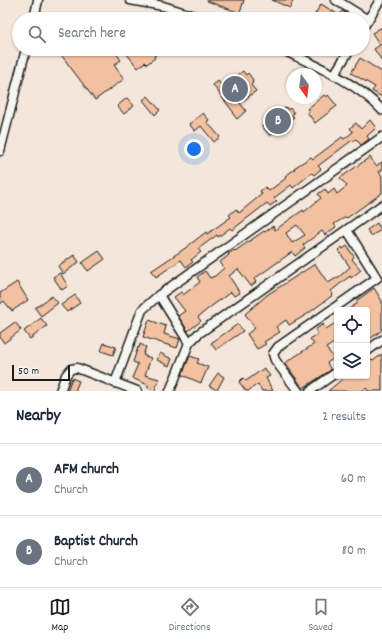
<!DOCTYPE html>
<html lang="en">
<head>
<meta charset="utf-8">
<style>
	:root { --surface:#fff; --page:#f2f2f3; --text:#1f2937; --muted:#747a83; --line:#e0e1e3; --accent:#1c1c1c }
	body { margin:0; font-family:Dekko,sans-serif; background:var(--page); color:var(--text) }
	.controls { position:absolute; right:12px; bottom:12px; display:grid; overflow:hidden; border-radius:4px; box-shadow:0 1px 3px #0004 }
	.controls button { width:36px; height:36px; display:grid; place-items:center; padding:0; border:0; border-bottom:1px solid var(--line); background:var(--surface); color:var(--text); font:20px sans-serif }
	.compass { position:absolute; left:286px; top:68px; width:36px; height:36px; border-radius:50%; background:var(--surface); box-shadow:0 1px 3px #0004; rotate:166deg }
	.scale { position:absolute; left:12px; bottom:10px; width:58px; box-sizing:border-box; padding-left:4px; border:2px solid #1c1c1c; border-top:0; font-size:11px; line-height:14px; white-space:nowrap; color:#1c1c1c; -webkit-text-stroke:3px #f6f6f2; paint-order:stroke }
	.you { position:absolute; left:194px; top:149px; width:14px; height:14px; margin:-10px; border:3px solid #fff; border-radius:50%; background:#1a73e8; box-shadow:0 0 0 6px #1a73e833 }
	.badge { display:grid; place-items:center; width:26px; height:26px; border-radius:50%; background:var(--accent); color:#fff; font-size:13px; font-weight:700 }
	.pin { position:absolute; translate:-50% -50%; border:2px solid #fff; box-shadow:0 1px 4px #0006 }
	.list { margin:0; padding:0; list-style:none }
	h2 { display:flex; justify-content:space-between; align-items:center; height:52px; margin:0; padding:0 16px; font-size:17px }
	h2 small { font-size:13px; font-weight:400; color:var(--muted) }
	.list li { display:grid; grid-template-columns:26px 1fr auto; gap:12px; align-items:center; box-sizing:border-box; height:72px; padding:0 16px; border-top:1px solid var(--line) }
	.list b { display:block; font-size:15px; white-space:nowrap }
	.list p { margin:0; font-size:13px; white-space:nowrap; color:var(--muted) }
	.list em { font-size:13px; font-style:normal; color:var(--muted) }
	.icon { flex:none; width:22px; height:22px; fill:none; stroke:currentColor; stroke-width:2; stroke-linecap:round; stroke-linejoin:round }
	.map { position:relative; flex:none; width:382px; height:391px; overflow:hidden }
	.search { position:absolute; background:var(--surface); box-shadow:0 1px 3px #0004; left:12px; right:12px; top:12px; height:44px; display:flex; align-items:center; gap:10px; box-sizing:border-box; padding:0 14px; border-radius:22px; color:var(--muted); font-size:15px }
	.sheet { height:196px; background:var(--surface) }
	nav { display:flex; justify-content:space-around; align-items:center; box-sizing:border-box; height:56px; border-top:1px solid var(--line); background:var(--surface); font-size:11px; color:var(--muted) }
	nav a { display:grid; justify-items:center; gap:2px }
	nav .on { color:var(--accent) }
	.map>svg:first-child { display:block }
	.building { fill:#f1c1a1; stroke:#1c1c1c; fill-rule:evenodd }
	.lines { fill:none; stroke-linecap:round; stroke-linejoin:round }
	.minor-casing { stroke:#1c1c1c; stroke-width:11 }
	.minor { stroke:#f6f6f2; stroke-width:8 }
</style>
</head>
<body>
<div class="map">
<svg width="382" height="391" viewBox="0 0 382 391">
	<rect width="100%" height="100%" fill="#f4e6da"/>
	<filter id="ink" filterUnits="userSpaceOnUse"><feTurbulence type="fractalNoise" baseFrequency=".025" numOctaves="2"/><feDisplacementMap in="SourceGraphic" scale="8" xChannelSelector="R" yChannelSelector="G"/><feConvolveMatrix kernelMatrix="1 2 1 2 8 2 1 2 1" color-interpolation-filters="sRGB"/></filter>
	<g filter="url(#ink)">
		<g class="building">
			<path d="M207,0H244L240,13L207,1Z"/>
			<path d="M272,0H293L290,8Z"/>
			<path d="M321,4L339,15L342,11L356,19H320L314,16Z"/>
			<path d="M382,27V61L374,49L380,45L372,33Z"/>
			<path d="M64,49H113L121,60L114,65L124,79L95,100L59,52Z"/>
			<path d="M132,49H163L154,56L155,58L147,64L145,62L138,68L126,53Z"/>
			<path d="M360,58L382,72V97L372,91L375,87L351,73Z"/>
			<path d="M243,71L246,75L248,73L253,80L252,82L253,83L251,85L256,91L240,103L246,111L237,119L233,114L234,113L213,85L218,81L223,87Z"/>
			<path d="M324,95L326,97L328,95L337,106L315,123L307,112L309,110L307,109Z"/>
			<path d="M148,96L160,110L155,115L143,100Z"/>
			<path d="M127,98L134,106L124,114L117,106Z"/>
			<path d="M286,107L288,110L290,108L294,113L292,115L294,117L270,136L262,126Z"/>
			<path d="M203,113L209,120L207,122L220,137L214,142L201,126L195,131L189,124Z"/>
			<path d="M370,120L376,128L367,136L369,139L361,145L356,139L352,142L351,141L318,166L321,169L314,175L312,173L293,188L291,185L274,198L277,201L270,206L267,203L232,230L230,228L218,237L217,235L198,249L201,252L191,260L193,262L186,267L181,260L156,277L151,271L184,249L206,232L207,234L231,217L229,215L236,209L239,213L262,194L260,191L265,187L269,191L286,178L285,176L295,169L294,168L311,157L313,159L342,137L344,139L353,132L350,128L356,123L361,129Z"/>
			<path d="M370,157L376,166L382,162V170L379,172L382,176V193L347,218L346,217L334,224L336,227L325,235L322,231L303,245L305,248L295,256L292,252L254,279L256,282L251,286L238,269L229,276L240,293L234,296L231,292L213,305L198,317L201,321L188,331L178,316L185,311L174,297L181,292L183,295L200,282L197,277L205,271L210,278L215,276L224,268L220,262L229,255L228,254L234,250L235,251L264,231L265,232L273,226L275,230L303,210L304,212L321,198L318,194L325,189L328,194L334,189L337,194L347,186L340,178ZM297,225L305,235L292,243L286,233Z"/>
			<path d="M377,223L381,230L371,236L367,230Z"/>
			<path d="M347,246L354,257L352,259L361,270L351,278L350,276L331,291L333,295L306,315L289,325L286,320L276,327L280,332L264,342L266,344L257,349L247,334L255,328L245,314L267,295L315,264L328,283L340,276L350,267L338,250L342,247L343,249Z"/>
			<path d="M99,251L105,259L88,271L82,263Z"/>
			<path d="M74,255L79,262L63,274L58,266Z"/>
			<path d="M60,273L68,286L62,290L53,277Z"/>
			<path d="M17,282L28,300L12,311L4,301L0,304V293Z"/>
			<path d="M374,288L382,301V330L367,341V310H347L358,303L356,301Z"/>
			<path d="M75,295L80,303L67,312L61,305Z"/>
			<path d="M52,296L58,303L41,316L35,308Z"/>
			<path d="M41,318L47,326L30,339L24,331Z"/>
			<path d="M149,320L166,326L164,334L180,339L177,348L143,337Z"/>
			<path d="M15,322L21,330L4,343L0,337V333Z"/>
			<path d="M337,322V341L326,348L334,358L327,363L331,370L303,388L285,363L314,344L310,339L318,334L315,330L323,324L326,329Z"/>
			<path d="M238,324L243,331L216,350L211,343Z"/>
			<path d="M104,343L116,347L113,355L101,351Z"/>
			<path d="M140,344L146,347L143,355L151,358L145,375L159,379L155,390L148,388V385L132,378L138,364L133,362L138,347L139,348Z"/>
			<path d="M160,353L172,359L169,366L157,360Z"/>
			<path d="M382,354V391H368L366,388L362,391H328L346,376H367V364L372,360L373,361Z"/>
			<path d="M190,356L199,359L197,363L208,367L201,383L182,375Z"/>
			<path d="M264,368L270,376L266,378L273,391H262L258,384L248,391H246L239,382L243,378L246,381Z"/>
			<path d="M218,373L224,377L217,390L209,386Z"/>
			<path d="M72,378L79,381L75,391H67Z"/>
		</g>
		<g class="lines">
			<g class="minor-casing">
				<g id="minor">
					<path d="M130,0L163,6L204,19"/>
					<path d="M336,0L368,20"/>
					<path d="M34,19L38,0"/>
					<path d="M363,28L380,0"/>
					<path d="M281,49C316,66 355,81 382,110"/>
					<path d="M334,75L350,49"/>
					<path d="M0,151L26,49"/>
					<path d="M159,295L189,343"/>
					<path d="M367,351L382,340"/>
					<path d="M115,383L142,310L159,295L382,137"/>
					<path d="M60,391L66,375L71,369L77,368L137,391"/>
					<path d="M170,391L189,343L198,334L382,205"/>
					<path d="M298,391L275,360L273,354L278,347L377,278L347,230"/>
					<path d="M310,391L337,372"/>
				</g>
			</g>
			<use href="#minor" class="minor"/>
		</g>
	</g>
</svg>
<div class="controls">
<button><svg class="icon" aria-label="locate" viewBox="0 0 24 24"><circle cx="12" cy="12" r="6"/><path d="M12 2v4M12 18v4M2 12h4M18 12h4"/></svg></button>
<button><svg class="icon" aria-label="layers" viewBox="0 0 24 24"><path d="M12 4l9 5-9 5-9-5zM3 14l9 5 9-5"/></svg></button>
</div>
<svg class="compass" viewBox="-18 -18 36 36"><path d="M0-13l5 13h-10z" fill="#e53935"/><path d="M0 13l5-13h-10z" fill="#747a83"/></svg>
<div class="scale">50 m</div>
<div class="you"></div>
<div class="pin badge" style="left:235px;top:89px;background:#6b7280">A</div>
<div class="pin badge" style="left:278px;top:121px;background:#6b7280">B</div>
<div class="search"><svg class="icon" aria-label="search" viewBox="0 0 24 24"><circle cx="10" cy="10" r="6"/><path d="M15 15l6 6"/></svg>Search here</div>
</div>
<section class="sheet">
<h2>Nearby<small>2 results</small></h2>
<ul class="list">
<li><span class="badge" style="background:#6b7280">A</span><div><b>AFM church</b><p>Church</p></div><em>60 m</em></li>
<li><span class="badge" style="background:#6b7280">B</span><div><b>Baptist Church</b><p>Church</p></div><em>80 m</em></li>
</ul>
</section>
<nav>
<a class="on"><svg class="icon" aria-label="map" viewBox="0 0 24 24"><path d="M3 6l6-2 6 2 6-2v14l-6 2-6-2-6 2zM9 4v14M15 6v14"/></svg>Map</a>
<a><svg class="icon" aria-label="directions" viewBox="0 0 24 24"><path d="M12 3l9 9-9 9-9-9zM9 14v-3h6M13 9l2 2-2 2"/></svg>Directions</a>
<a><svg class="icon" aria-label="saved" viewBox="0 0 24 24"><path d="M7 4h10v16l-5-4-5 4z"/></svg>Saved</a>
</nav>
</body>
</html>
